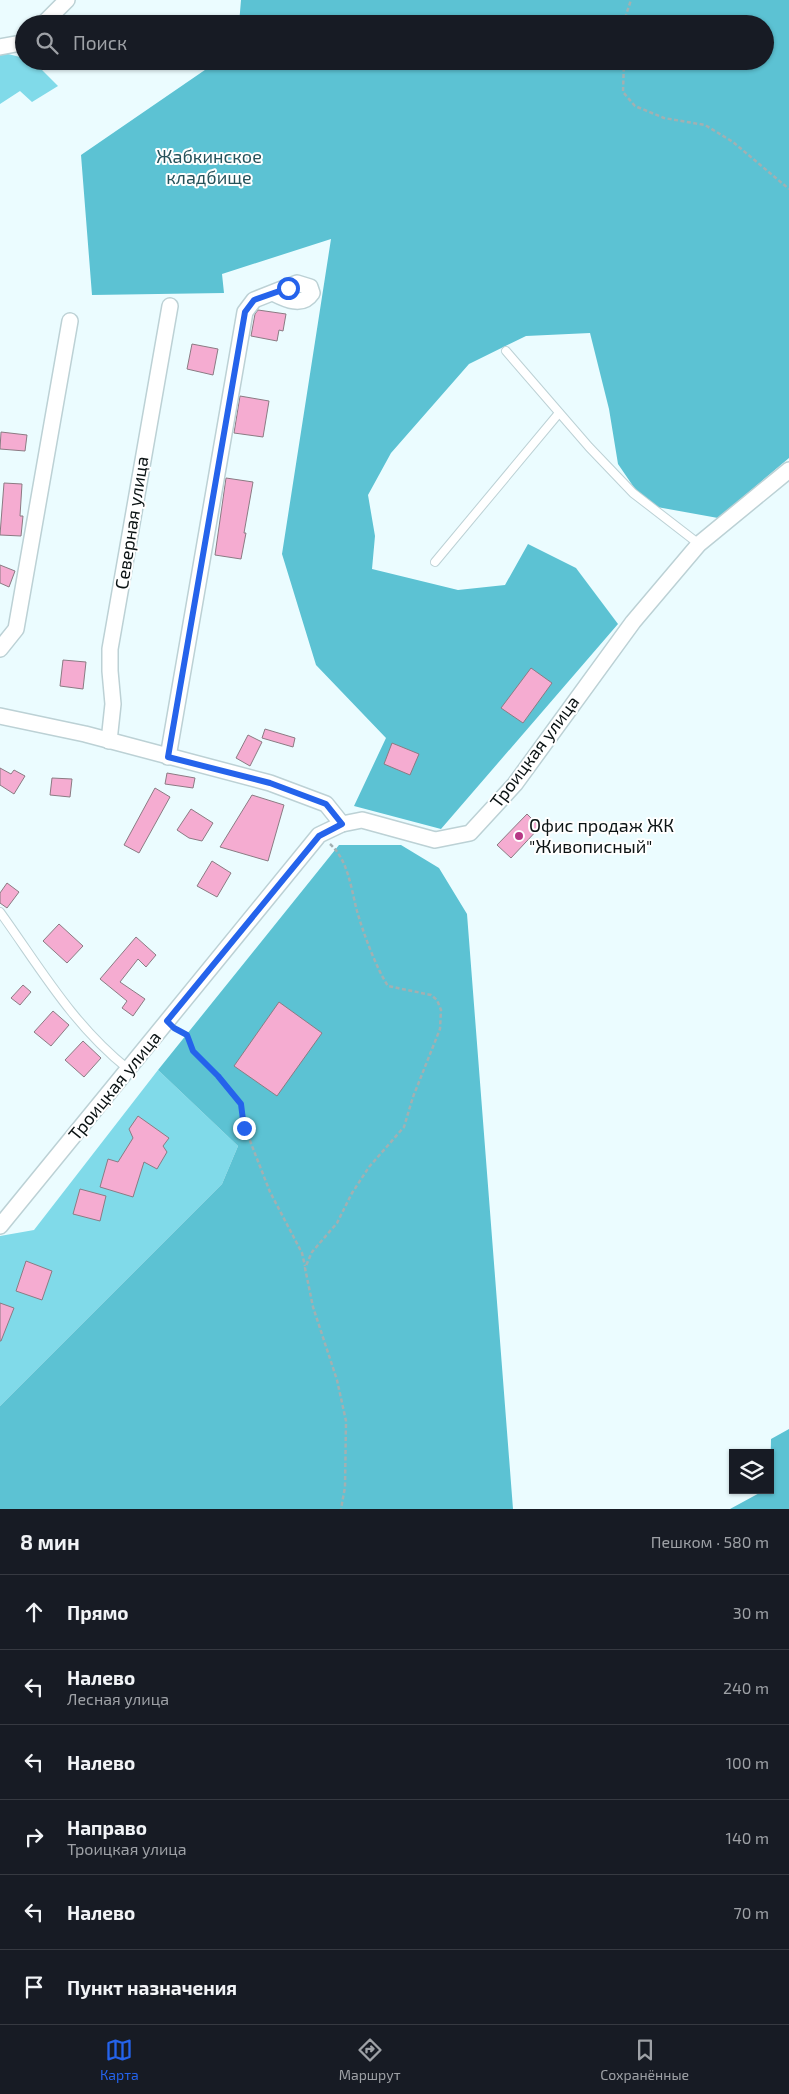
<!DOCTYPE html>
<html lang="ru">
<head>
<meta charset="utf-8">
<style>
	:root { --surface:#171b24; --page:#242831; --text:#f1f3f6; --muted:#9ea1a6; --line:#363941; --accent:#2563eb }
	body { margin:0; font-family:"Exo 2",sans-serif; background:var(--page); color:var(--text) }
	.controls { position:absolute; right:15px; bottom:15px; display:grid; overflow:hidden; border-radius:0px; box-shadow:0 1px 4px #0004 }
	.controls button { width:45px; height:45px; display:grid; place-items:center; padding:0; border:0; border-bottom:1px solid var(--line); background:var(--surface); color:var(--text); font:25px sans-serif }
	.stop { position:absolute; width:15px; height:15px; margin:-11px; border:4px solid #2563eb; border-radius:50%; background:#fff }
	.stop.end { background:#2563eb; border-color:#fff; box-shadow:0 1px 5px #0008 }
	.list { margin:0; padding:0; list-style:none }
	h2 { display:flex; justify-content:space-between; align-items:center; height:65px; margin:0; padding:0 20px; font-size:21px }
	h2 small { font-size:16px; font-weight:400; color:var(--muted) }
	.list li { display:grid; grid-template-columns:32px 1fr auto; gap:15px; align-items:center; box-sizing:border-box; height:75px; padding:0 20px; border-top:1px solid var(--line) }
	.list b { display:block; font-size:19px; white-space:nowrap }
	.list p { margin:0; font-size:16px; white-space:nowrap; color:var(--muted) }
	.list em { font-size:16px; font-style:normal; color:var(--muted) }
	.icon { flex:none; width:28px; height:28px; fill:none; stroke:currentColor; stroke-width:2; stroke-linecap:round; stroke-linejoin:round }
	.map { position:relative; flex:none; width:789px; height:1509px; overflow:hidden }
	.search { position:absolute; background:var(--surface); box-shadow:0 1px 4px #0004; left:15px; right:15px; top:15px; height:55px; display:flex; align-items:center; gap:12px; box-sizing:border-box; padding:0 18px; border-radius:28px; color:var(--muted); font-size:19px }
	.sheet { height:515px; background:var(--surface) }
	nav { display:flex; justify-content:space-around; align-items:center; box-sizing:border-box; height:70px; border-top:1px solid var(--line); background:var(--surface); font-size:14px; color:var(--muted) }
	nav a { display:grid; justify-items:center; gap:2px }
	nav .on { color:var(--accent) }
	.map>svg:first-child { display:block }
	.green { fill:#80dae9 }
	.forest { fill:#5cc2d3 }
	.building { fill:#f5acd1; stroke:#8b7b83 }
	.lines { fill:none; stroke-linecap:round; stroke-linejoin:round }
	.service-casing { stroke:#bcd1d5; stroke-width:10 }
	.minor-casing { stroke:#bcd1d5; stroke-width:18 }
	.path { stroke:#a2b0b2; stroke-width:2.5; stroke-dasharray:4 2.5; stroke-linecap:butt }
	.service { stroke:#fff; stroke-width:8 }
	.minor { stroke:#fff; stroke-width:15 }
	.route { stroke:#2563eb; stroke-width:6 }
	.poi-dot { fill:#b73885; stroke:#fff; stroke-width:2 }
	.labels { text-anchor:middle; stroke-width:4; stroke-linejoin:round; paint-order:stroke }
	.park-label { font-size:18px; fill:#25525a; stroke:#fff }
	.street-label { font-size:18px; fill:#0b1314; stroke:#fff }
	.poi-label { font-size:18px; fill:#0b1314; stroke:#fff; text-anchor:start }
</style>
</head>
<body>
<div class="map">
<svg width="789" height="1509" viewBox="0 0 789 1509">
	<rect width="100%" height="100%" fill="#ebfcff"/>
	<g class="green">
		<path d="M0,52L24,58V61H33L58,86L32,102L20,91L0,104Z"/>
		<path d="M158,1070L238,1146L222,1184L0,1406V1236L34,1230Z"/>
	</g>
	<g class="forest">
		<path d="M241,0H789V458L718,518L646,505L618,464L609,409L590,333L526,336L469,364L391,453L368,495L375,536L372,569L458,590L505,585L528,544L576,568L618,624L441,829L354,806L386,738L316,665L282,554L331,239L222,274L224,293L92,295L81,155L218,61H765V24H239Z"/>
		<path d="M339,845H401L439,868L467,914L513,1509H0V1406L222,1184L238,1146L158,1070Z"/>
		<path d="M789,1429V1509H730L765,1490H770L771,1439Z"/>
	</g>
	<g class="building">
		<path d="M258,310L286,314L283,331L279,330L277,341L251,336L255,314Z"/>
		<path d="M192,344L218,349L213,375L187,369Z"/>
		<path d="M240,396L269,401L263,437L234,433Z"/>
		<path d="M1,432L27,435L25,451L0,449Z"/>
		<path d="M226,478L253,482L244,533H246L241,559L215,555Z"/>
		<path d="M4,483L22,484L20,516H23L21,536L0,535Z"/>
		<path d="M0,565L15,571L9,587L0,583Z"/>
		<path d="M63,660L86,662L83,689L60,686Z"/>
		<path d="M531,668L552,683L523,723L501,708Z"/>
		<path d="M265,729L295,738L293,747L262,738Z"/>
		<path d="M248,735L262,742L250,766L236,758Z"/>
		<path d="M392,743L419,754L410,775L384,764Z"/>
		<path d="M0,768L11,774L14,770L25,776L14,794L0,785Z"/>
		<path d="M167,773L195,778L193,788L165,784Z"/>
		<path d="M52,778L72,779L70,797L50,795Z"/>
		<path d="M155,788L170,797L139,853L124,845Z"/>
		<path d="M252,795L284,805L268,861L220,847Z"/>
		<path d="M191,809L213,823L202,841L189,838L177,830Z"/>
		<path d="M527,814L540,827L511,858L497,845Z"/>
		<path d="M212,861L231,873L217,897L197,886Z"/>
		<path d="M7,883L19,892L7,908L0,903V893Z"/>
		<path d="M59,924L83,946L67,963L43,941Z"/>
		<path d="M136,937L156,955L146,967L138,959L120,982L145,999L133,1016L122,1008L127,1001L100,979Z"/>
		<path d="M23,985L31,992L20,1005L11,998Z"/>
		<path d="M279,1002L322,1033L277,1096L234,1066Z"/>
		<path d="M53,1011L69,1025L51,1046L34,1032Z"/>
		<path d="M83,1041L101,1058L84,1077L65,1060Z"/>
		<path d="M138,1116L169,1138L163,1146L167,1152L157,1169L144,1162L133,1197L100,1187L108,1159L118,1162L133,1138L129,1129Z"/>
		<path d="M80,1189L106,1196L100,1221L73,1214Z"/>
		<path d="M26,1261L52,1271L42,1300L16,1291Z"/>
		<path d="M0,1303L14,1308L1,1341H0Z"/>
	</g>
	<g class="lines">
		<g class="service-casing">
			<g id="service">
				<path d="M506,351L589,447L633,493L699,544"/>
				<path d="M435,562L559,413"/>
				<path d="M0,912C41,969 72,1024 128,1069"/>
			</g>
		</g>
		<g class="minor-casing">
			<g id="minor">
				<path d="M43,24L67,0"/>
				<path d="M0,47L21,43L24,40"/>
				<path d="M0,649L16,629L70,321"/>
				<path d="M0,716L85,734L270,783L326,804L342,824"/>
				<path d="M109,741L113,704L110,671V649L170,306"/>
				<path d="M168,757L245,312L254,300L297,283L310,287L312,293C302,308 285,299 273,293"/>
				<path d="M0,1226L319,835L342,824L362,820L435,840L470,833L515,784L633,622L699,544L789,470"/>
			</g>
		</g>
		<g class="path">
			<path d="M623,24L631,0"/>
			<path d="M624,61L623,92L635,106L664,118L705,125L733,142L789,189"/>
			<path d="M330,844C348,860 351,888 357,911C363,932 376,968 388,986L431,995L437,1000L441,1010L440,1029L413,1097L404,1127L369,1167L352,1193L337,1223L312,1252L305,1268L313,1307L337,1380L346,1421L345,1487L341,1509"/>
			<path d="M178,1030L187,1035L193,1051L218,1076L241,1104L245,1128L270,1192L302,1253L305,1266"/>
		</g>
		<use href="#service" class="service"/>
		<use href="#minor" class="minor"/>
	</g>
	<g class="lines">
		<path class="route" d="M244,1128L241,1104L218,1076L193,1051L187,1035L174,1028L167,1021L319,836L342,824L326,804L270,783L168,757L245,312L254,300L288,288"/>
	</g>
	<circle class="poi-dot" cx="519" cy="836" r="5"/>
	<g class="labels">
		<g class="park-label">
			<text x="209" y="163">Жабкинское<tspan x="209" dy="21">кладбище</tspan></text>
		</g>
		<g class="street-label">
			<text transform="translate(132 523) rotate(-81)" y="6">Северная улица</text>
			<text transform="translate(535 752) rotate(-53)" y="6">Троицкая улица</text>
			<text transform="translate(115 1086) rotate(-51)" y="6">Троицкая улица</text>
		</g>
		<g class="poi-label">
			<text x="529" y="832">Офис продаж ЖК<tspan x="529" dy="21">"Живописный"</tspan></text>
		</g>
	</g>
</svg>
<div class="controls">
<button><svg class="icon" aria-label="layers" viewBox="0 0 24 24"><path d="M12 4l9 5-9 5-9-5zM3 14l9 5 9-5"/></svg></button>
</div>
<div class="stop" style="left:288px;top:288px"></div>
<div class="stop end" style="left:244px;top:1128px"></div>
<div class="search"><svg class="icon" aria-label="search" viewBox="0 0 24 24"><circle cx="10" cy="10" r="6"/><path d="M15 15l6 6"/></svg>Поиск</div>
</div>
<section class="sheet">
<h2>8 мин<small>Пешком · 580 m</small></h2>
<ul class="list">
<li><svg class="icon" aria-label="ahead" viewBox="0 0 24 24"><path d="M12 20V5M6 11l6-6 6 6"/></svg><div><b>Прямо</b></div><em>30 m</em></li>
<li><svg class="icon" aria-label="left" viewBox="0 0 24 24"><path d="M17 20v-9H6M10 6l-5 5 5 5"/></svg><div><b>Налево</b><p>Лесная улица</p></div><em>240 m</em></li>
<li><svg class="icon" aria-label="left" viewBox="0 0 24 24"><path d="M17 20v-9H6M10 6l-5 5 5 5"/></svg><div><b>Налево</b></div><em>100 m</em></li>
<li><svg class="icon" aria-label="right" viewBox="0 0 24 24"><path d="M7 20v-9h11M14 6l5 5-5 5"/></svg><div><b>Направо</b><p>Троицкая улица</p></div><em>140 m</em></li>
<li><svg class="icon" aria-label="left" viewBox="0 0 24 24"><path d="M17 20v-9H6M10 6l-5 5 5 5"/></svg><div><b>Налево</b></div><em>70 m</em></li>
<li><svg class="icon" aria-label="arrive" viewBox="0 0 24 24"><path d="M6 21V4h12l-3 4 3 4H6"/></svg><div><b>Пункт назначения</b></div></li>
</ul>
</section>
<nav>
<a class="on"><svg class="icon" aria-label="map" viewBox="0 0 24 24"><path d="M3 6l6-2 6 2 6-2v14l-6 2-6-2-6 2zM9 4v14M15 6v14"/></svg>Карта</a>
<a><svg class="icon" aria-label="directions" viewBox="0 0 24 24"><path d="M12 3l9 9-9 9-9-9zM9 14v-3h6M13 9l2 2-2 2"/></svg>Маршрут</a>
<a><svg class="icon" aria-label="saved" viewBox="0 0 24 24"><path d="M7 4h10v16l-5-4-5 4z"/></svg>Сохранённые</a>
</nav>
</body>
</html>
